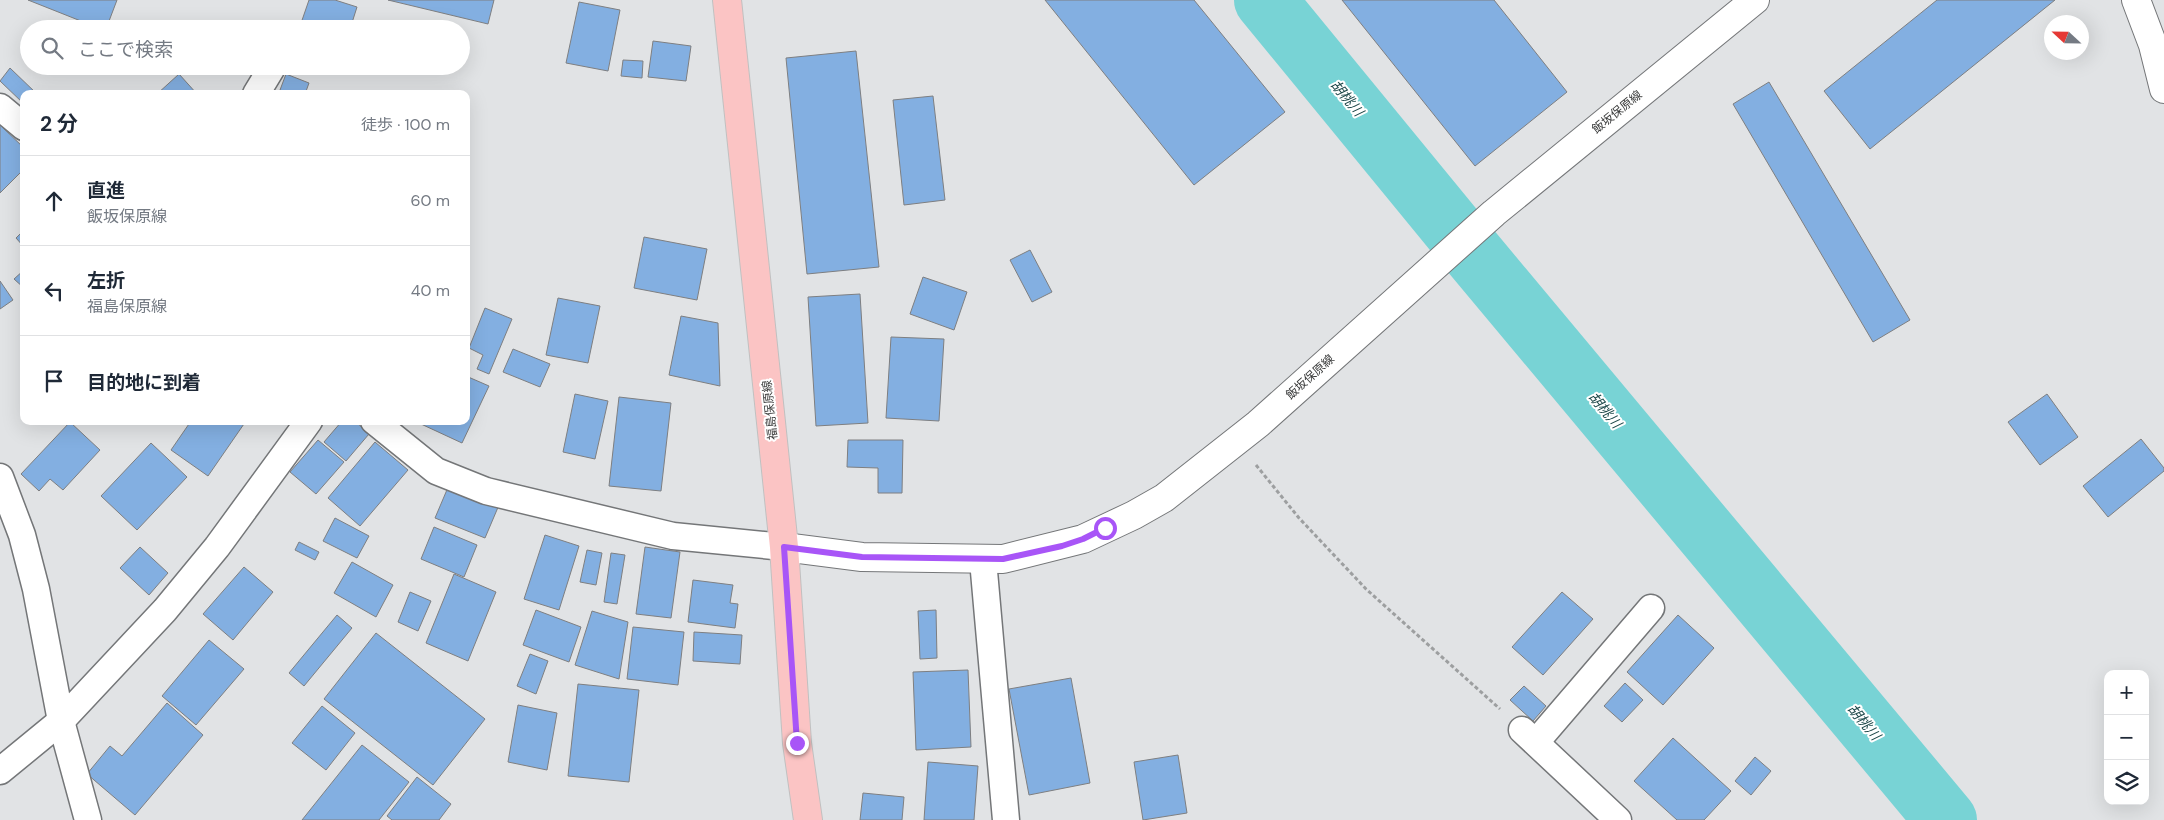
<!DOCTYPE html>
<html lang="ja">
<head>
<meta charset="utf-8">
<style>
	:root { --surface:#fff; --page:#f2f2f3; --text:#1f2937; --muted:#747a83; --line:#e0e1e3 }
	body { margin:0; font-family:"DM Sans","Noto Sans JP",sans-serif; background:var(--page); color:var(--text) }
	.controls { position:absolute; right:15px; bottom:15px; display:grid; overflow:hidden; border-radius:10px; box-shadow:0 5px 20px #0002 }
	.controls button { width:45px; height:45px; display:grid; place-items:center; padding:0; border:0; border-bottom:1px solid var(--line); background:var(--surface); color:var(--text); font:25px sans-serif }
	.compass { position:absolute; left:2044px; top:15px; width:45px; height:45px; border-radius:50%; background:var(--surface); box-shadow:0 5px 20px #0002; rotate:292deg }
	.stop { position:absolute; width:15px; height:15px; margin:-11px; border:4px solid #a855f7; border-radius:50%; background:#fff }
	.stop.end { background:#a855f7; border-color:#fff; box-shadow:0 1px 5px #0008 }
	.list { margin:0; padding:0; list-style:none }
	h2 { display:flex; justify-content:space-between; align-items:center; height:65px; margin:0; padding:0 20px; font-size:21px }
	h2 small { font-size:16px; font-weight:400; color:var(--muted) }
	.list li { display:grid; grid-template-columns:32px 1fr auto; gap:15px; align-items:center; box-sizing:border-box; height:90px; padding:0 20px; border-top:1px solid var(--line) }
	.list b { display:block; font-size:19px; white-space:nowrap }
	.list p { margin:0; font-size:16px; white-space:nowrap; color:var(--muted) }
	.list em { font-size:16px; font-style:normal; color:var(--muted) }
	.icon { flex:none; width:28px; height:28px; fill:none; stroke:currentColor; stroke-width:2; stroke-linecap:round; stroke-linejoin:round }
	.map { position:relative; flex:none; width:2164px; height:820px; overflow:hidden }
	.search { position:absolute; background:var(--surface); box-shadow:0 5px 20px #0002; left:20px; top:20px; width:450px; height:55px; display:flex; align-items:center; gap:12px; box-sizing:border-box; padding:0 18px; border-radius:28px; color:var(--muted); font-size:19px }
	.panel { position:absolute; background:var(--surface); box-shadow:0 5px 20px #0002; left:20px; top:90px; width:450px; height:335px; border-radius:10px }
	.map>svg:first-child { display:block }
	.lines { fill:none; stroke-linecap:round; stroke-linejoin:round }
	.river { stroke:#78d3d5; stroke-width:62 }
	.building { fill:#83afe1; stroke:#7e7f81 }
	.minor-casing { stroke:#747678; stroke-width:29 }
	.tertiary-casing { stroke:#747678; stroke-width:30 }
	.secondary-casing { stroke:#747678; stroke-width:30 }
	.primary-casing { stroke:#c0c0c0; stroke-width:30 }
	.path { stroke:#9d9fa0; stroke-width:3; stroke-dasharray:4 2.5; stroke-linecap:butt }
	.minor { stroke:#fff; stroke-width:26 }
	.tertiary { stroke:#fff; stroke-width:28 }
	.secondary { stroke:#fff; stroke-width:28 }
	.primary { stroke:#fbc4c4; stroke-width:28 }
	.route { stroke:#a855f7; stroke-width:6 }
	.labels { text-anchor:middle; stroke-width:4; stroke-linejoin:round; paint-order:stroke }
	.street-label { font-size:12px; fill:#3a3b3b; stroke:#fff }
	.water-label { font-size:14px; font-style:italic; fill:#1e4849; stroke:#fff }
</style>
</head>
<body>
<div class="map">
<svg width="2164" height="820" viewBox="0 0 2164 820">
	<rect width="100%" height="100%" fill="#e1e3e5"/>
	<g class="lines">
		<path class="river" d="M1265,0L1470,250L1946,820"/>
	</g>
	<g class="building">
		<path d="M28,0H117L106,29H101Z"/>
		<path d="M309,0H335L357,7L350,29H299Z"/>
		<path d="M388,0H494L488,24Z"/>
		<path d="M1045,0H1194L1285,112L1194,185Z"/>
		<path d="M1342,0H1494L1567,92L1475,166Z"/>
		<path d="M1937,0H2055L1870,149L1824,91Z"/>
		<path d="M579,2L620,10L608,71L566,63Z"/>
		<path d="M653,41L691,46L686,81L648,77Z"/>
		<path d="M856,51L879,267L807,274L786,58Z"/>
		<path d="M623,60L643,61L642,78L621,76Z"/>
		<path d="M10,68L37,94H24V104L0,81Z"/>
		<path d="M179,74L197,94H157Z"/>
		<path d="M286,74L309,83L305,94H290L280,90Z"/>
		<path d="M1769,82L1910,320L1873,342L1733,104Z"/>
		<path d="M933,96L945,200L904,205L893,100Z"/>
		<path d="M0,125L24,148V169L0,193Z"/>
		<path d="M24,230V247L16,238Z"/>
		<path d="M644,237L707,249L697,300L634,288Z"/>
		<path d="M1030,250L1052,292L1032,302L1010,260Z"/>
		<path d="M24,270V288L14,279Z"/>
		<path d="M923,277L967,292L954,330L910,314Z"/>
		<path d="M0,281L13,300L0,309Z"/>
		<path d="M860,294L868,423L816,426L808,297Z"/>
		<path d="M558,298L600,306L588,363L546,355Z"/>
		<path d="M485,308L512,319L489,374L477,369L483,355L469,348Z"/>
		<path d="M681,316L718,323L720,386L669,375Z"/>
		<path d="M891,337L944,339L939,421L886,418Z"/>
		<path d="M513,349L550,364L540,387L503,372Z"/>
		<path d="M466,376L489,386L462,443L421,424L422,421H466Z"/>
		<path d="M575,394L608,401L595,459L563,452Z"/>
		<path d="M2047,394L2078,437L2040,465L2008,422Z"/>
		<path d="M619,397L671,403L661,491L609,486Z"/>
		<path d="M191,421H246L208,476L171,450Z"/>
		<path d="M342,421H355L369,434L346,461L324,442Z"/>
		<path d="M70,422L100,450L63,490L50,479L39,491L21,474Z"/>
		<path d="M2141,439L2164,468V471L2108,517L2083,486Z"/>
		<path d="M318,440L344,462L316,494L290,472Z"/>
		<path d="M848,440H903L902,493H878V468L847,467Z"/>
		<path d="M375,442L408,470L360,526L328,498Z"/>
		<path d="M151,443L187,477L137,530L101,496Z"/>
		<path d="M449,485L499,505L485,538L435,518Z"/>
		<path d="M335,518L369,536L357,558L323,541Z"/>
		<path d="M434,527L477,545L464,577L421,559Z"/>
		<path d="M545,535L579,546L559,610L524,599Z"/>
		<path d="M299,542L319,552L315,560L295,550Z"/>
		<path d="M140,547L168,573L149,595L120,568Z"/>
		<path d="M645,547L680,552L671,618L636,614Z"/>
		<path d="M587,550L602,553L596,585L580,582Z"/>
		<path d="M611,553L625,555L617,604L604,602Z"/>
		<path d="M352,562L393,585L376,617L334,593Z"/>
		<path d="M244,567L273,592L233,640L203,614Z"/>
		<path d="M454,574L496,592L468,661L426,643Z"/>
		<path d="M693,580L733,585L730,603L738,604L735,628L688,622Z"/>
		<path d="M410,592L431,601L418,631L398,622Z"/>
		<path d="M1562,592L1593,619L1543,675L1512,647Z"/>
		<path d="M536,610L581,627L569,662L523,645Z"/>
		<path d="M936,610L937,658L920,659L918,611Z"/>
		<path d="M592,611L628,622L619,679L575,665Z"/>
		<path d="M337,615L352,628L304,686L289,673Z"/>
		<path d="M1678,615L1714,648L1663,705L1627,672Z"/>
		<path d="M633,627L684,632L678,685L627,679Z"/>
		<path d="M694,632L742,635L740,664L693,661Z"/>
		<path d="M376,633L485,719L433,785L324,699Z"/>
		<path d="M209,640L244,669L196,725L162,696Z"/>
		<path d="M530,654L548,661L536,694L517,686Z"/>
		<path d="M968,670L971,747L916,750L913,672Z"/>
		<path d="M1071,678L1090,783L1029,795L1009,689Z"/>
		<path d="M1625,683L1643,700L1622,722L1604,706Z"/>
		<path d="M578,684L639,690L629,782L568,776Z"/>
		<path d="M1524,686L1546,706L1533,721L1510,700Z"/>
		<path d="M167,703L203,735L135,815L87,774L110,746L122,756Z"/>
		<path d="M518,705L557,713L547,770L508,762Z"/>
		<path d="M322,706L355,733L326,770L292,743Z"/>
		<path d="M1673,738L1731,791L1704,820H1677L1634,781Z"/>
		<path d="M362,745L409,782L379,820H302Z"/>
		<path d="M1178,755L1187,813L1143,820L1134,762Z"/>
		<path d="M1755,757L1771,771L1751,795L1735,781Z"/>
		<path d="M928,762L978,766L974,820H924Z"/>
		<path d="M417,777L451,804L439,820H392L387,816Z"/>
		<path d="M863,793L904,797L902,820H860Z"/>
	</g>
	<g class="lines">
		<g class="minor-casing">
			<g id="minor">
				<path d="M256,94L273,66"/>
				<path d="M0,107L24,127"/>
				<path d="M374,421L436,471L486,491L673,536L784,547"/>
				<path d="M0,477L22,535L36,589L61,721L88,820"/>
				<path d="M983,560L1006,820"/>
				<path d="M1522,730L1618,820"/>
				<path d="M1536,742L1651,608"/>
				<path d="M0,771L61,721L165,610L217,547L309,421"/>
			</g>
		</g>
		<g class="tertiary-casing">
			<path id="tertiary" d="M2136,0L2153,45L2164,89"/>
		</g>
		<g class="secondary-casing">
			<path id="secondary" d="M784,547L862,557L1003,559L1083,539L1134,515L1164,498L1258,424L1494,213L1755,0"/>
		</g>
		<g class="primary-casing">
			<path id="primary" d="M727,0L784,547L797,743L808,820"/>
		</g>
		<path class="path" d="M1256,465L1299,518L1366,589L1500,709"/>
		<use href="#minor" class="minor"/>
		<use href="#tertiary" class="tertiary"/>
		<use href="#secondary" class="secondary"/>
		<use href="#primary" class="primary"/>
	</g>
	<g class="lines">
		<path class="route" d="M797,743L784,547L862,557L1003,559L1062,546L1083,539L1105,528"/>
	</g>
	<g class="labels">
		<g class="street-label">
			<text transform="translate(1617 112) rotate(-39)" y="4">飯坂保原線</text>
			<text transform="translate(1310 377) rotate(-42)" y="4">飯坂保原線</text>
			<text transform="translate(770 410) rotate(-96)" y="4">福島保原線</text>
		</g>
		<g class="water-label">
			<text transform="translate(1347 98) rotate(50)" y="5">胡桃川</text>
			<text transform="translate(1605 410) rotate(50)" y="5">胡桃川</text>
			<text transform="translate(1864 722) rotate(50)" y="5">胡桃川</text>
		</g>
	</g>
</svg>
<div class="controls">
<button>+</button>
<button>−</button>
<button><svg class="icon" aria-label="layers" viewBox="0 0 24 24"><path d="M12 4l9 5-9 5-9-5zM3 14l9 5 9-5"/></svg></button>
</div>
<svg class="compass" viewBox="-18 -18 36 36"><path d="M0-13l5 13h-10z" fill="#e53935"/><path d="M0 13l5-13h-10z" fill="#747a83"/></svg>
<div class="stop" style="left:1105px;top:528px"></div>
<div class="stop end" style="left:797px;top:743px"></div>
<div class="search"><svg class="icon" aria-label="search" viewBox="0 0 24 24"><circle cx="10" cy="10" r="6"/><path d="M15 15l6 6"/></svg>ここで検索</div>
<section class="panel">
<h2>2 分<small>徒歩 · 100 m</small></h2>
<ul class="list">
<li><svg class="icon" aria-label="ahead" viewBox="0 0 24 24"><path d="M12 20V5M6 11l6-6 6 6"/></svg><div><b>直進</b><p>飯坂保原線</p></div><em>60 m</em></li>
<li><svg class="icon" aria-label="left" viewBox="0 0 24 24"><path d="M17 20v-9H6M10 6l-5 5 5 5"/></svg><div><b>左折</b><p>福島保原線</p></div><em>40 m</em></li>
<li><svg class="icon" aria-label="arrive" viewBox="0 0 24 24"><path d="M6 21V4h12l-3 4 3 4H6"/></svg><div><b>目的地に到着</b></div></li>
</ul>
</section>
</div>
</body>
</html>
